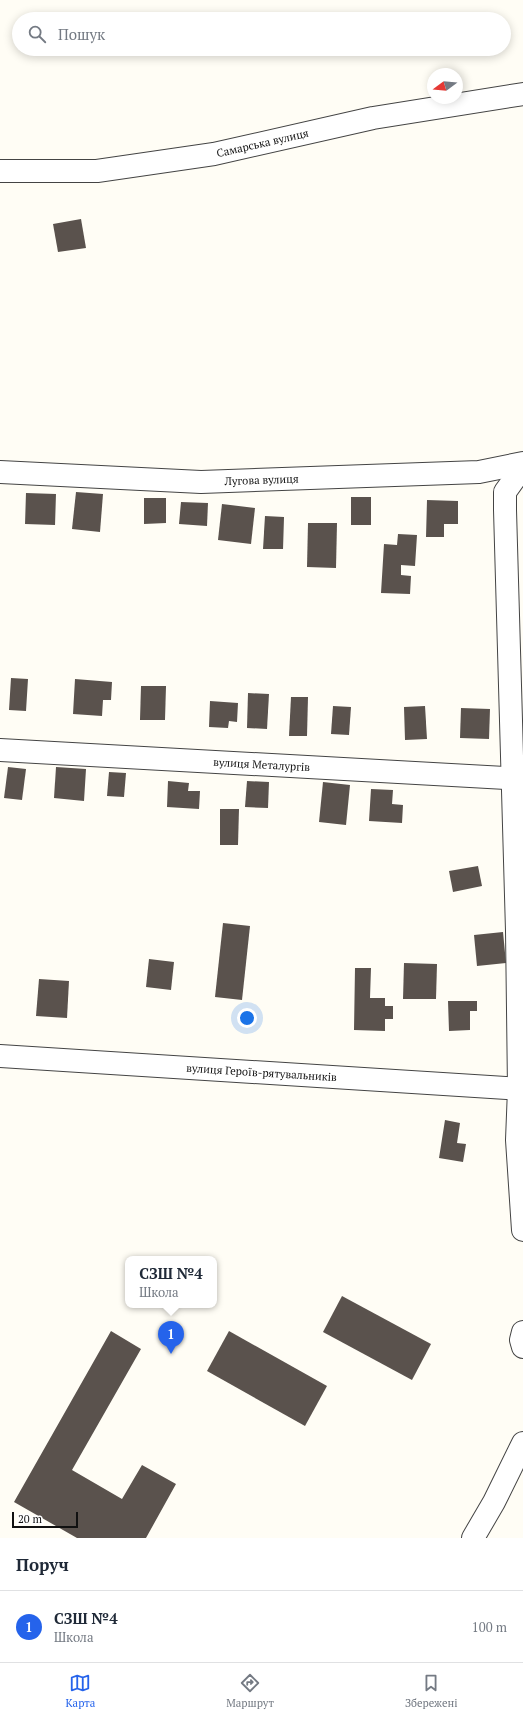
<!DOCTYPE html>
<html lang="uk">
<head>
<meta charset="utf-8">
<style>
	:root { --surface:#fff; --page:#f6f6f7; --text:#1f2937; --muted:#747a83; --line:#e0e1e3; --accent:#2563eb }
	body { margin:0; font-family:"PT Serif",serif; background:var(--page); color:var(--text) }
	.compass { position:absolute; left:427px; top:68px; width:36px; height:36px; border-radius:50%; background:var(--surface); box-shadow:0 2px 10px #0003; rotate:254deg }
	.scale { position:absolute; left:12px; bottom:10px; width:66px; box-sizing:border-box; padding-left:4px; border:2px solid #111; border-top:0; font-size:11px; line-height:14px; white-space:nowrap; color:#111; -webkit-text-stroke:3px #fff; paint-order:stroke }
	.you { position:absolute; left:247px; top:1018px; width:14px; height:14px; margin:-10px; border:3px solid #fff; border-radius:50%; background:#1a73e8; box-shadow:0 0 0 6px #1a73e833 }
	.badge { display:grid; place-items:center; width:26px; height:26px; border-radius:50%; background:var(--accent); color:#fff; font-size:13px; font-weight:700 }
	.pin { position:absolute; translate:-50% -33px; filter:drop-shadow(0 1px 2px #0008) }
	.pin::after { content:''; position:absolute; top:21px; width:14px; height:12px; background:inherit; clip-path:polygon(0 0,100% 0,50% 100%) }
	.popup { position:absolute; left:125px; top:1256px; width:92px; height:52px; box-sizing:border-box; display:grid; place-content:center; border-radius:8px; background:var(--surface); filter:drop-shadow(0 1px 3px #0005); font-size:13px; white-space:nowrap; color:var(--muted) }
	.popup b { font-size:15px; color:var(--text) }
	.popup::after { content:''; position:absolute; left:50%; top:100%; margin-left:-8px; border:8px solid transparent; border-top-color:var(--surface) }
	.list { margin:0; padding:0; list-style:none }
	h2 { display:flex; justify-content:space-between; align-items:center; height:52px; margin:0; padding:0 16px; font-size:17px }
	h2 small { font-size:13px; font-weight:400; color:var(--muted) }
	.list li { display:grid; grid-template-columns:26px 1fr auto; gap:12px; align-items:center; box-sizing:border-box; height:72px; padding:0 16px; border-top:1px solid var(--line) }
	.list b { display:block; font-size:15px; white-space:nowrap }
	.list p { margin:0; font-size:13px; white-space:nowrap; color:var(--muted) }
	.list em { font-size:13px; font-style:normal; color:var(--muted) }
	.icon { flex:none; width:22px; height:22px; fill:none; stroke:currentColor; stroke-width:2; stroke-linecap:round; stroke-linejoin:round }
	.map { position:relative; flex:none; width:523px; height:1538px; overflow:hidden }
	.search { position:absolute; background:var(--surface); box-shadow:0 2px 10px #0003; left:12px; right:12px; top:12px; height:44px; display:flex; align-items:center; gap:10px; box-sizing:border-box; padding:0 14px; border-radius:22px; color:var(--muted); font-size:15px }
	.sheet { height:124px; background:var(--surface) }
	nav { display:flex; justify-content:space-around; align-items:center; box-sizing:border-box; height:56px; border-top:1px solid var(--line); background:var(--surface); font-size:11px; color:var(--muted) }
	nav a { display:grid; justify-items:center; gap:2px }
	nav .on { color:var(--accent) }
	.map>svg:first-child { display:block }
	.building { fill:#5a524d }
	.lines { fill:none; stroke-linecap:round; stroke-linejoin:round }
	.minor-casing { stroke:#444; stroke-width:24 }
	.minor { stroke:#fff; stroke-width:22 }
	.labels { text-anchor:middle; stroke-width:4; stroke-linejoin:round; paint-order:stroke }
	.street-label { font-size:11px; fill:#111; stroke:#fff }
</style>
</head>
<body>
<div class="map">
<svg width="523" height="1538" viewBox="0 0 523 1538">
	<rect width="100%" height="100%" fill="#fffdf5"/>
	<g class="building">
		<path d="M81,219L86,248L58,252L53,224Z"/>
		<path d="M76,492L103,494L100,532L72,529Z"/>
		<path d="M26,493L56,494L55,525L25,524Z"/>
		<rect x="351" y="497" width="20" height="28"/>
		<path d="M144,498H166V523L144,524Z"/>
		<path d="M427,500L458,501V524H444V537H426Z"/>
		<path d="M181,502L208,503L207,526L179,524Z"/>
		<path d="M222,504L255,508L251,544L218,540Z"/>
		<path d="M265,516L284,517L283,549H263Z"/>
		<path d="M308,523H337L336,568L307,567Z"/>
		<path d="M398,534L417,535L415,566L401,565V575L411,576L410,594L381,593L384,544L397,545Z"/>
		<path d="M11,678L28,679L26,711L9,710Z"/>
		<path d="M75,679L112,682L111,700H103L102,716L73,714Z"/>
		<path d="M141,686H166L165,720H140Z"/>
		<path d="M248,693L269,694L267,729L247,728Z"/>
		<path d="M291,697H308L307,736H289Z"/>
		<path d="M210,701L238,703L237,722L229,721L228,728L209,727Z"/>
		<path d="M333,706L351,707L349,735L331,734Z"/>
		<path d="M425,706L427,739L405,740L404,707Z"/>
		<path d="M461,708L490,709L489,739L460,738Z"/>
		<path d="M8,767L26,769L22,800L4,798Z"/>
		<path d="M56,767L86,769L84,801L54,798Z"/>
		<path d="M109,772L126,773L124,797L107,796Z"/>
		<path d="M168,781L189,783L188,791H200L199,809L167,807Z"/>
		<path d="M247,781L269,782L268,808L245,807Z"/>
		<path d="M323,782L350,785L346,825L319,822Z"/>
		<path d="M371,789L393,790L392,804L403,805L402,823L369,821Z"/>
		<path d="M220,809H239L238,845H220Z"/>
		<path d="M478,866L482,886L453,892L449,871Z"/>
		<path d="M223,923L250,926L242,1000L215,997Z"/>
		<path d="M503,932L506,963L477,966L474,935Z"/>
		<path d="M149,959L174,962L171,990L146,987Z"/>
		<path d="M404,963L437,964L436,999H403Z"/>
		<path d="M355,968H371L370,998H385V1006H393V1019H385V1031L354,1030Z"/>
		<path d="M39,979L69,981L67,1018L36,1016Z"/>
		<path d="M448,1001H477V1011H470V1030L449,1031Z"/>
		<path d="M445,1120L460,1123L457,1143L466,1144L463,1162L439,1158Z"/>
		<path d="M342,1296L431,1344L412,1380L323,1332Z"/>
		<path d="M111,1331L141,1349L72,1470L122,1499L142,1465L176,1484L146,1538H77L14,1502Z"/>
		<path d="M229,1331L327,1386L305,1426L207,1371Z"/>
	</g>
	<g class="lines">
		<g class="minor-casing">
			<g id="minor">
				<path id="s1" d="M0,171H97L214,154L373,118L523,94"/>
				<path d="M523,467L505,492V510L517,931L519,1089L517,1140L523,1230"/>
				<path id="s2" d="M0,472L201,482L479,472L523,463"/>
				<path id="s3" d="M0,750L523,779"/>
				<path id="s4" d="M0,1056L523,1089"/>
				<path d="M523,1332L521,1340L523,1347"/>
				<path d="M473,1538L494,1502L523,1443"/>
			</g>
		</g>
		<use href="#minor" class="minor"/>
	</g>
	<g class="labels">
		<g class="street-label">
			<text dy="4" stroke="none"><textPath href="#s1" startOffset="265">Самарська вулиця</textPath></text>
			<text dy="4" stroke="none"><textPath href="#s2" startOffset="262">Лугова вулиця</textPath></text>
			<text dy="4" stroke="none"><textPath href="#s3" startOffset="262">вулиця Металургів</textPath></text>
			<text dy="4" stroke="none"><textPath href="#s4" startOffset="262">вулиця Героїв-рятувальників</textPath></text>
		</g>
	</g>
</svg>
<svg class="compass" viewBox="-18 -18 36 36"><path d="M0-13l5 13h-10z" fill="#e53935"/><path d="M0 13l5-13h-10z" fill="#747a83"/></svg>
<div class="scale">20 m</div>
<div class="you"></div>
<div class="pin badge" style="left:171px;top:1354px">1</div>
<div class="popup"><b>СЗШ №4</b>Школа</div>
<div class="search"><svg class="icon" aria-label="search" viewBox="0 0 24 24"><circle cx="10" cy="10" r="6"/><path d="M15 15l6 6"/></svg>Пошук</div>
</div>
<section class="sheet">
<h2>Поруч<small></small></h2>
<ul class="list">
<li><span class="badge">1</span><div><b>СЗШ №4</b><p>Школа</p></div><em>100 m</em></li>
</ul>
</section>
<nav>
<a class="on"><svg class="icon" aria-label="map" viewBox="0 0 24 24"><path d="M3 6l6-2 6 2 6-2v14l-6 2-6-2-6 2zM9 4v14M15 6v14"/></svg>Карта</a>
<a><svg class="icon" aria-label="directions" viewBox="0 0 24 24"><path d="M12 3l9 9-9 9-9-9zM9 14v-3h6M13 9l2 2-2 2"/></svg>Маршрут</a>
<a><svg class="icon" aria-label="saved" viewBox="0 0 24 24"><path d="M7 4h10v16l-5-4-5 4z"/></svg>Збережені</a>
</nav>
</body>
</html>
